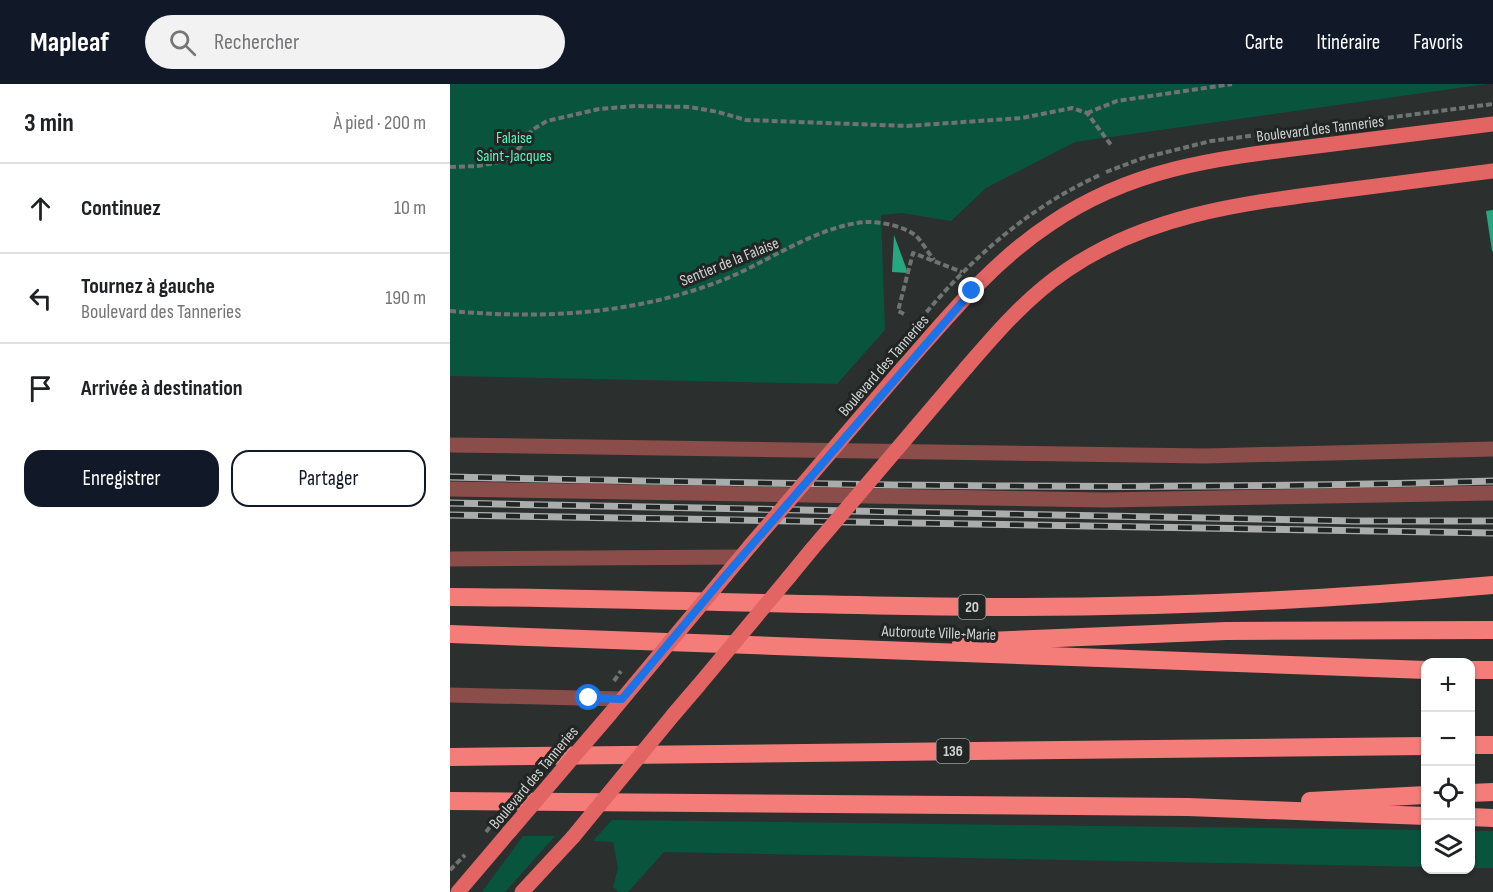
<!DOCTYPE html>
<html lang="fr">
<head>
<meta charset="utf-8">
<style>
	:root { --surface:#fff; --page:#f2f2f2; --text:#202124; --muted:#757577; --line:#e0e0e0; --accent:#111827 }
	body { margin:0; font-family:"Sofia Sans Condensed",sans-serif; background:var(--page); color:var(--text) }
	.controls { position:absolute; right:18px; bottom:18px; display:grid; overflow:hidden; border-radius:12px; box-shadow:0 2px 4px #0004 }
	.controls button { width:54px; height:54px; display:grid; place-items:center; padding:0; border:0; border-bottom:2px solid var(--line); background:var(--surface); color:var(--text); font:30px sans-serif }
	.stop { position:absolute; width:18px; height:18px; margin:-14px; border:4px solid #1a73e8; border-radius:50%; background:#fff }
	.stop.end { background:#1a73e8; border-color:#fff; box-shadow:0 2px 6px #0008 }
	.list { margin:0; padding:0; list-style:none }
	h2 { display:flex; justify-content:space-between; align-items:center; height:78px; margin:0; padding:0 24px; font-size:26px }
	h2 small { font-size:20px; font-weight:400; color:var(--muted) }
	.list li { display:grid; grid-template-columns:39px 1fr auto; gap:18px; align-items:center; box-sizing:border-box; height:90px; padding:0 24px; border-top:2px solid var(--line) }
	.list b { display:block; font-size:22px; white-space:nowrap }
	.list p { margin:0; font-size:20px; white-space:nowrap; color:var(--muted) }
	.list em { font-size:20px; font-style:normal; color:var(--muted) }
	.actions { display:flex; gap:12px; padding:18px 24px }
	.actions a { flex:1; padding:14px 0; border:2px solid var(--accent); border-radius:18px; text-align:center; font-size:21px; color:var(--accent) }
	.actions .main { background:var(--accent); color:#fff }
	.icon { flex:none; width:33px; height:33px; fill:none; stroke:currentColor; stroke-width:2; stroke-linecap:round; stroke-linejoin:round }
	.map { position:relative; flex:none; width:1043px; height:808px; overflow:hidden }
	header { display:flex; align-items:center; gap:36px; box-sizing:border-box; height:84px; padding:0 30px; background:var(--accent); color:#fff }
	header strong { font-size:28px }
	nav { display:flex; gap:33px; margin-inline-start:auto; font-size:21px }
	.search { width:420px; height:54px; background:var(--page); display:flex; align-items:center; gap:15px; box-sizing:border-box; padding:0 21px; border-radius:33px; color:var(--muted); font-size:22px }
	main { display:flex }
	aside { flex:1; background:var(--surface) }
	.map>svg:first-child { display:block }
	.green { fill:#09543d }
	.building { fill:#27a77f }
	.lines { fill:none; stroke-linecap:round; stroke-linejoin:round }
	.path { stroke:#707371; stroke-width:4; stroke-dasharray:6 3; stroke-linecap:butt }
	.minor { stroke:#8a4d4a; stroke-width:15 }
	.major { stroke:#e26564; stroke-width:15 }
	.highway { stroke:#f47d7a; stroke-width:18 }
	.rail-casing { stroke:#aaadac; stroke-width:7 }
	.rail { stroke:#212523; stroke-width:4.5; stroke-dasharray:14; stroke-linecap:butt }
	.path-bridge { stroke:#707371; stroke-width:4; stroke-dasharray:6 3; stroke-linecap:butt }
	.major-bridge { stroke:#e26564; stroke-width:15 }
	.route { stroke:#1a73e8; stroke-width:8 }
	.labels { text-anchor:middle; stroke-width:6; stroke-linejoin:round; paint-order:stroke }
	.shield { fill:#212523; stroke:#9c9e9d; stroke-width:1.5 }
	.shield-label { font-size:15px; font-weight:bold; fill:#d0d2d1 }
	.street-label { font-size:16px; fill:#d0d2d1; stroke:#212523 }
	.park-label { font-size:16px; fill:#59f8c1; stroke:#212523 }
</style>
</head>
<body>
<header>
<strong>Mapleaf</strong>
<div class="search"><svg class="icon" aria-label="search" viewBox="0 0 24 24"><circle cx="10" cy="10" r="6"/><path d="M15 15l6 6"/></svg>Rechercher</div>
<nav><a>Carte</a><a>Itinéraire</a><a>Favoris</a></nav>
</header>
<main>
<aside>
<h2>3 min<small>À pied · 200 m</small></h2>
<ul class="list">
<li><svg class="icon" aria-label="ahead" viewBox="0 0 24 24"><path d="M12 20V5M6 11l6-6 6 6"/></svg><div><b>Continuez</b></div><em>10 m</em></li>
<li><svg class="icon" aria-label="left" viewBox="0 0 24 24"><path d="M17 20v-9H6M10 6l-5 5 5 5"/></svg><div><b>Tournez à gauche</b><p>Boulevard des Tanneries</p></div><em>190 m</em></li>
<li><svg class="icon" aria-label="arrive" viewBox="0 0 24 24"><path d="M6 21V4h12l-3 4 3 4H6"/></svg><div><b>Arrivée à destination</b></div></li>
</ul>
<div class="actions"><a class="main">Enregistrer</a><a>Partager</a></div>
</aside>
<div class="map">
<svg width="1043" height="808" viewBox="0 0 1043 808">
	<rect width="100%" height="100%" fill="#2b2f2d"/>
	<g class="green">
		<path d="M0,0H1037L625,58L536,104L501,137L452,129L431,131L435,246L387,300L0,292Z"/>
		<path d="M162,736L975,746V783L214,768L178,808H169L163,803L168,784L163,758L143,757Z"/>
		<rect x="1021" y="747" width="22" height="37"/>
		<path d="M73,752H105L55,808H32Z"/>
	</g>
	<g class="building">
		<path d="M1043,126V167H1042L1036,127Z"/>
		<path d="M444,151L458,189L442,188Z"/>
	</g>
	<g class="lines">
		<g class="path">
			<path d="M637,29L667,17L782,0"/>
			<path d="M0,83L28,82L55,77L70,63L82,46L97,37L149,25L186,22L240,23L268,28L296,36L457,42L572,34L622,24L637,29L661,61"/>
			<path d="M656,88L693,74L761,57L1043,20"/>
			<path d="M0,227C91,235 179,231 265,199C313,182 366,141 417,138C432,138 453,142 465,151C472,157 478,169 484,176"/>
			<path d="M454,230L448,227L463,169L512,188"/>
			<path d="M465,242C516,179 575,125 650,91"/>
			<path d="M0,786L15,771"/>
		</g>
		<g class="minor">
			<path d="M0,361L755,372L1043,365"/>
			<path d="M0,405L655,416L1043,409"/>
			<path d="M0,475L291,473"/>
			<path d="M0,611L172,615"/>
		</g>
		<g class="major">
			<path d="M516,284C547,248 577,213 617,186C696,132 788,120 880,108C935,101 989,94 1043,87"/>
			<path d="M451,286C497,234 541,179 600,140C683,83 770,74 867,62C926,55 984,47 1043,40"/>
			<path d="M275,492L300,462"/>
			<path d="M339,493L362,465"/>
			<path d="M160,630L185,600"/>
			<path d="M224,630L248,602"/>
			<path d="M8,808L59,748"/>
			<path d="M72,808L123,753"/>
		</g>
		<g class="highway">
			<path d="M0,513C191,514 381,523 572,523C729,523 886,515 1043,501"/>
			<path d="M0,550L976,586"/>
			<path d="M511,558L776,547L1043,546"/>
			<path d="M1020,586H1043"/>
			<path d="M1020,661H1043"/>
			<path d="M0,673L976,662"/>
			<path d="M1020,709L1043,708"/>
			<path d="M0,717L738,723L976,732"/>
			<path d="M860,717L976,711"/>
			<path d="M1020,733L1043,734"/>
		</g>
		<g class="rail-casing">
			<g id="rail">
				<path d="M0,393C348,400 695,408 1043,397"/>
				<path d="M0,419L905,437H1043"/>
				<path d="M0,431L1043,449"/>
			</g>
		</g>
		<use href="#rail" class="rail"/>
		<g class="path-bridge">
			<path d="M164,597L171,587"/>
			<path d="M36,748L44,738"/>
		</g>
		<g class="major-bridge">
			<path d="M300,462L451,286"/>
			<path d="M362,465L516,284"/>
			<path d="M185,600L275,492"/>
			<path d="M248,602L339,493"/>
			<path d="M59,748L160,630"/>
			<path d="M123,753L224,630"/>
		</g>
	</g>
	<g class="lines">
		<path class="route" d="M139,614L172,615L275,492L522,207"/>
	</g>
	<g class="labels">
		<g class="shield">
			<rect x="508.5" y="511" width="27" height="24" rx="4.5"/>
			<rect x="486.5" y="655" width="33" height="24" rx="4.5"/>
		</g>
		<g class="shield-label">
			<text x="522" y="528">20</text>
			<text x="503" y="672">136</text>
		</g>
		<g class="street-label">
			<text transform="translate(870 44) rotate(-7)" y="6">Boulevard des Tanneries</text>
			<text transform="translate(279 177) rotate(-22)" y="6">Sentier de la Falaise</text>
			<text transform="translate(433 281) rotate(-49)" y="6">Boulevard des Tanneries</text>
			<text transform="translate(489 548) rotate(2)" y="6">Autoroute Ville-Marie</text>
			<text transform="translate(83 693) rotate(-50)" y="6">Boulevard des Tanneries</text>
		</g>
		<g class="park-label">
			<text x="64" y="59">Falaise<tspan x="64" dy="18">Saint-Jacques</tspan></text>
		</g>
	</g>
</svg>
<div class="controls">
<button>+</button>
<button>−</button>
<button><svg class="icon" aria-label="locate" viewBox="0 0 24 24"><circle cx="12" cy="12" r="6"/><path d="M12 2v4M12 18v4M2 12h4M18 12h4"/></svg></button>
<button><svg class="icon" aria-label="layers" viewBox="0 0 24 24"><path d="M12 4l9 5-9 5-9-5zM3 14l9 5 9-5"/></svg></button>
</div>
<div class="stop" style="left:139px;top:614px"></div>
<div class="stop end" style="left:522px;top:207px"></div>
</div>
</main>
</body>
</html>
